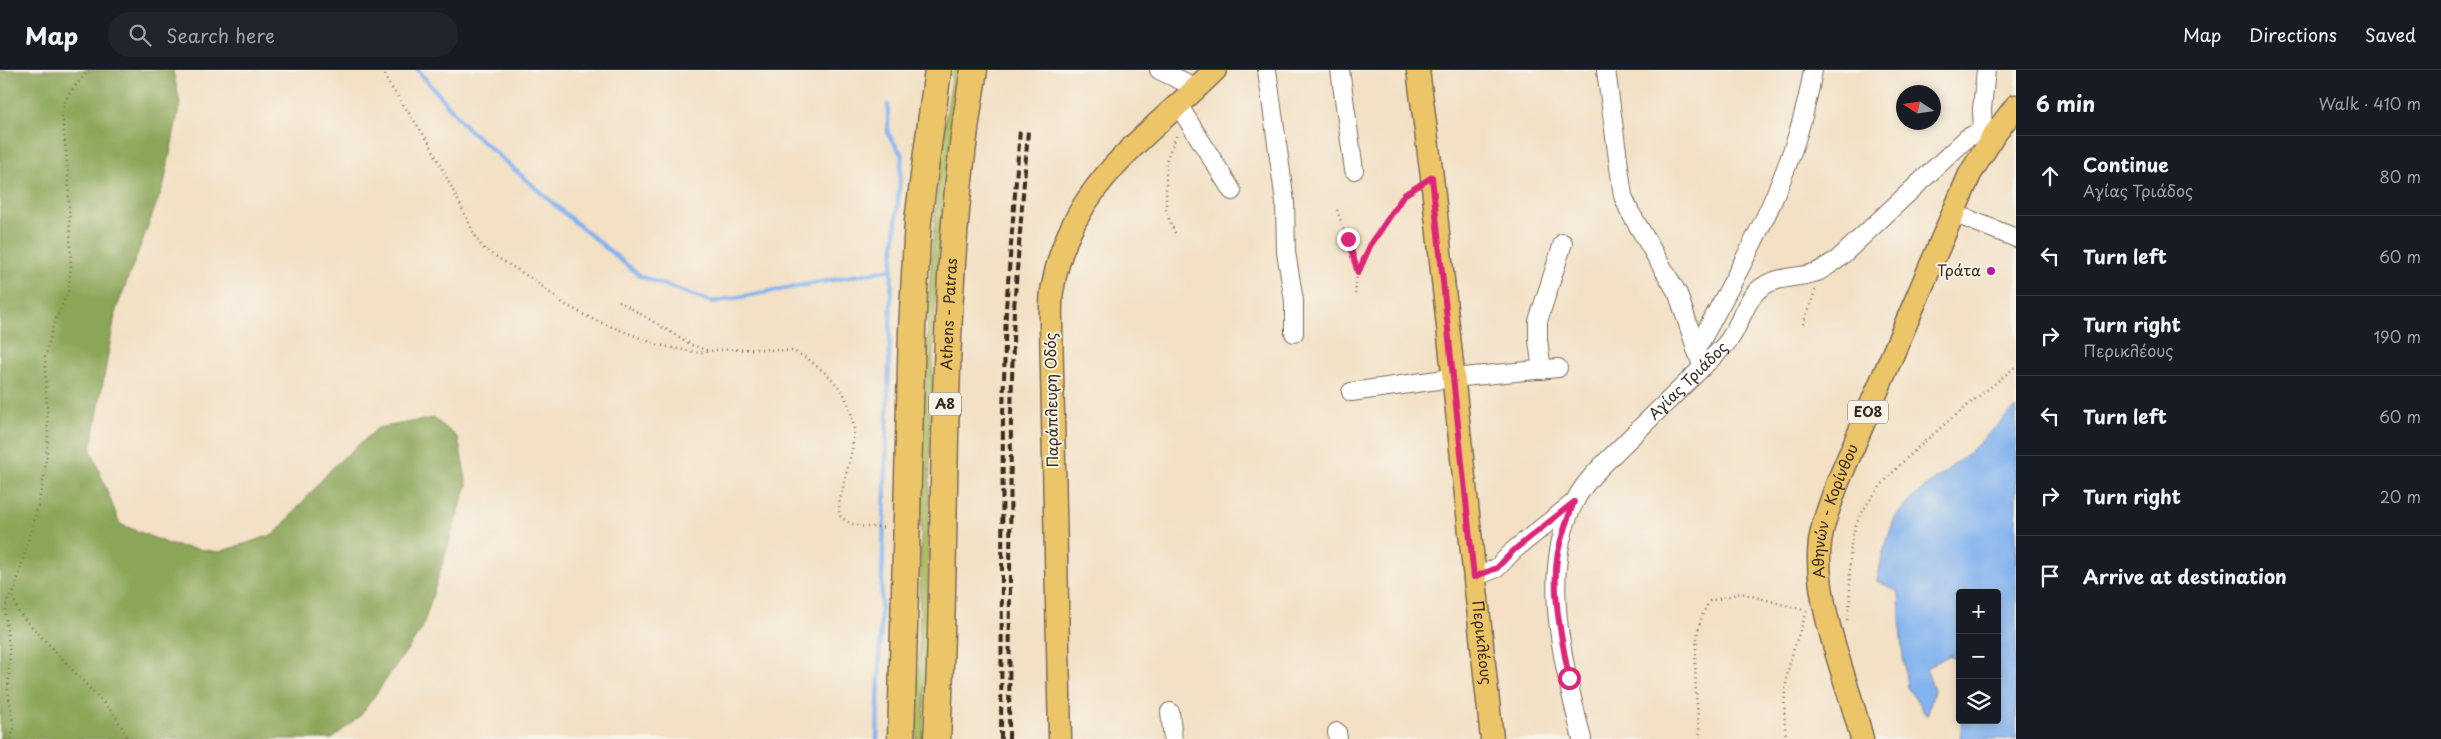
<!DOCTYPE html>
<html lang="en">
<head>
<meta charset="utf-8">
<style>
	:root { --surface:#171b24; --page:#20242c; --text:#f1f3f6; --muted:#9ea1a6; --line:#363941 }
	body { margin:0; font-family:"Playpen Sans",sans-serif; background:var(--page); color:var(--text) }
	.controls { position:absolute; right:15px; bottom:15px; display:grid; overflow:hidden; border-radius:5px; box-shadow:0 2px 8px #0003 }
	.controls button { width:45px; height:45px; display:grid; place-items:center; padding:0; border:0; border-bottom:1px solid var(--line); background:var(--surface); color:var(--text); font:25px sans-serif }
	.compass { position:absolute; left:1896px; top:15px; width:45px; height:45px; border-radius:50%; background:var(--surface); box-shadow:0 2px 8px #0003; rotate:282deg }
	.stop { position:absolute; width:15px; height:15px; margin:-11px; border:4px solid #db2777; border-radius:50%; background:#fff }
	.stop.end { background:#db2777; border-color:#fff; box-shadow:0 1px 5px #0008 }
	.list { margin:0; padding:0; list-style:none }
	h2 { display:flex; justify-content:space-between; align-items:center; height:65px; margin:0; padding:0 20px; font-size:21px }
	h2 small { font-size:16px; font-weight:400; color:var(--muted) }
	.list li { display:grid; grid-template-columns:32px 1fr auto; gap:15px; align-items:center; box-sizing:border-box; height:80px; padding:0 20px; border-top:1px solid var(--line) }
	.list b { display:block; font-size:19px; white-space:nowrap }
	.list p { margin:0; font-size:16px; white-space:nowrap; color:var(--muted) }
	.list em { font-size:16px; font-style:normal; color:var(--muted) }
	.icon { flex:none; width:28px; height:28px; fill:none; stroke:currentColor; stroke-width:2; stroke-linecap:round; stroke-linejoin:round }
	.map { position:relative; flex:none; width:2016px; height:669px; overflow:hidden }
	header { display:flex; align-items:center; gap:30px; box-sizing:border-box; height:70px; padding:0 25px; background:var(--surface); border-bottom:1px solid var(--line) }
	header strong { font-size:24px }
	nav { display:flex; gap:28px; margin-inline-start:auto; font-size:18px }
	.search { width:350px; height:45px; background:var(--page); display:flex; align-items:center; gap:12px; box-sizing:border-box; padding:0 18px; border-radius:28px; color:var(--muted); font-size:19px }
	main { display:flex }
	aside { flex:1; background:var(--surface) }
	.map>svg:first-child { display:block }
	.green { fill:#afbf62; stroke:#757440 }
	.forest { fill:#8ba658; stroke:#63683b }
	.water { fill:#84b4ef; stroke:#606f86 }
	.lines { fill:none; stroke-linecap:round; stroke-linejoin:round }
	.stream { stroke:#84b4ef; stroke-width:4.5 }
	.minor-casing { stroke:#7b6a58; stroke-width:20 }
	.major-casing { stroke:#7b6a58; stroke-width:25 }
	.highway-casing { stroke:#7b6a58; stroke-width:29 }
	.path { stroke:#7b6a58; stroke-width:2.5; stroke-dasharray:1 4; stroke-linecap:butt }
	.minor { stroke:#fff; stroke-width:18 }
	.major { stroke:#edc569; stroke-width:22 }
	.highway { stroke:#edc569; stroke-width:26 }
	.rail { stroke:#3b2a1e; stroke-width:4; stroke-dasharray:8 4; stroke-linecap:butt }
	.route { stroke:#db2777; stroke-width:6 }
	.poi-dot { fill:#b5179e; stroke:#f7f3e8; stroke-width:2 }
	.labels { text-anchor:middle; stroke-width:4; stroke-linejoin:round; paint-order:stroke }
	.shield { fill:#f7f3e8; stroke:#73665b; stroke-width:1 }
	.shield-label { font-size:14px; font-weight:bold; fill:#3b2a1e }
	.poi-label { font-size:15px; fill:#3b2a1e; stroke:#f7f3e8; text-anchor:end }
	.street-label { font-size:15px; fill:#3b2a1e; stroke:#f7f3e8 }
</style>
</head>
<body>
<header>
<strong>Map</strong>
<div class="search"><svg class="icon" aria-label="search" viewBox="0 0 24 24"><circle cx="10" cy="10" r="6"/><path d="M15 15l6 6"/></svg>Search here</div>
<nav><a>Map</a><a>Directions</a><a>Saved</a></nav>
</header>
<main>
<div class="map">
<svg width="2016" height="669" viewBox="0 0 2016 669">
	<rect width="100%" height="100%" fill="#f7f3e8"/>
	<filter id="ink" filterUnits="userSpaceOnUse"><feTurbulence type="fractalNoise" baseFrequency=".02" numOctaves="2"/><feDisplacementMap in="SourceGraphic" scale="10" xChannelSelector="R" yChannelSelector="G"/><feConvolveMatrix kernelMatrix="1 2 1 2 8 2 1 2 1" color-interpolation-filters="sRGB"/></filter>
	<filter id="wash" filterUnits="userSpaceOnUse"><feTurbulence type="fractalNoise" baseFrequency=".0096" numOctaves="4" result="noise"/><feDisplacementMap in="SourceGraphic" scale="20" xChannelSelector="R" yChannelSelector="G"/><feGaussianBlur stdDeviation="1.12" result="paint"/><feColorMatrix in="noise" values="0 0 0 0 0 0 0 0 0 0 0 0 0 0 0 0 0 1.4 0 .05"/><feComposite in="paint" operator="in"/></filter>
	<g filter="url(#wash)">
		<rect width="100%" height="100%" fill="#f3e0c5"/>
		<path class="green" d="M953,0H960C951,63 942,125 938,188C927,348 930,509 923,669H916C925,446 917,221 953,0Z"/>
		<path class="forest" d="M0,0H173L180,33L164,114L116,240L91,380L120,454L171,475L219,482L275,464L333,397L378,358L434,348L458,368L467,415L422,559L361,645L332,669H0Z"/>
		<path class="water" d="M2016,337V669H1960L1962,650H1997V523H1960V592L1950,585L1926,598L1934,621L1927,646L1907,617L1901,570L1899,522L1877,511L1883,483L1895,447L1919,422L1969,383Z"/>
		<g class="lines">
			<g class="stream">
				<path d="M418,0L467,58L570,148L640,206L712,232L892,199"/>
				<path d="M877,669L892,199L902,85L888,64V35"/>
			</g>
		</g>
	</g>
	<g filter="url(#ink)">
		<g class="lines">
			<g class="minor-casing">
				<g id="minor">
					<path d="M1159,0L1197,18"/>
					<path d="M1267,0L1285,132L1286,182L1294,231V263"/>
					<path d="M1340,0L1354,100"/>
					<path d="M1606,0L1623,126L1630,142L1678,224L1702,296"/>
					<path d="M1179,36L1232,121"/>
					<path d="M1983,62L1982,39L1986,0"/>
					<path d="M1953,143L2016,168"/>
					<path d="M1696,280C1744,191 1797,101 1813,0"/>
					<path d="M1542,300L1538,270V251L1563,173"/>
					<path d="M1351,322L1452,308L1558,298"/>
					<path d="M1474,507L1497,498L1514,480L1573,433"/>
					<path d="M1170,642L1173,669"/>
					<path d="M1337,662L1338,669"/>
					<path id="s1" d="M1582,669C1564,596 1538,502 1575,431C1586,409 1606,392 1624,374C1657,341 1691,309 1724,276C1739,261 1743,234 1757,221C1774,205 1797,209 1817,202C1824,199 1831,193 1837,190L1967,68L1979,62L1994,65"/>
				</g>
			</g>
			<g class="major-casing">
				<g id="major">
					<path id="s2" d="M1418,0L1432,107L1492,669"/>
					<path d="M1060,669L1051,254C1051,242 1050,228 1053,216C1071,113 1146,69 1215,0"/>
					<path id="s3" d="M1862,669C1848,612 1818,544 1819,486C1819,460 1830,435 1838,412L1970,104L1994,65L2016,36"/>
				</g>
			</g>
			<g class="highway-casing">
				<g id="highway">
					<path d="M901,669L912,259L918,151L938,0"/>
					<path id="s4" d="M937,669C949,446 936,221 974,0"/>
				</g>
			</g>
			<g class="path">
				<path d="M89,0L70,22L63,35L62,45L68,101L71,195L69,219L53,256L45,288L48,366L45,402L38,435L13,526L19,543L115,645L128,669"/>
				<path d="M384,0L387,11L430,74L478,171L485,180L534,210L564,234L592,249L658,275L699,283L716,280L760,279L793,281L808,289L829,306L843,322L850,338L854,359L852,380L839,434V445C853,459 869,457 887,457"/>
				<path d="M1337,140L1358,203"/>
				<path d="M1175,163L1166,142V91L1177,64"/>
				<path d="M1355,224C1356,217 1356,208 1358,201C1365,181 1397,127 1415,117"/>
				<path d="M619,231L692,275L709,281"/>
				<path d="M1803,254L1816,219"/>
				<path d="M1847,550C1854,520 1845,487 1855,458C1875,401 1970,336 2016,296"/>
				<path d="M11,669L14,658L8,619L10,585L5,542L7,531L14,519"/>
				<path d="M1700,669C1697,632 1687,561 1710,531L1741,523L1807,541"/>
				<path d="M1786,669C1781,614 1788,592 1807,542"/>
			</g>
			<use href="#minor" class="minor"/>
			<use href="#major" class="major"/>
			<use href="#highway" class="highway"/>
			<g class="rail">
				<path d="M1001,669L1003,345L1006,238L1020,60"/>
				<path d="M1009,669L1011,344L1014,238L1028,61"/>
			</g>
		</g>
	</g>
	<g class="lines" filter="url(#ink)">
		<path class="route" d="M1348,169L1358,203L1370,176L1404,125L1432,107L1474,507L1497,498L1514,480L1574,432C1567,450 1560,469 1557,488C1552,528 1562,569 1569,608"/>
	</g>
	<circle class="poi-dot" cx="1991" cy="201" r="5"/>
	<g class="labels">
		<g class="shield">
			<rect x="929" y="322.5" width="32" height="23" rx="4"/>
			<rect x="1848" y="330.5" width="40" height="23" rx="4"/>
		</g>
		<g class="shield-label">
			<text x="945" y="339">Α8</text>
			<text x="1868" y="347">ΕΟ8</text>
		</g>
		<g class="poi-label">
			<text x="1981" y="206">Τράτα</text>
		</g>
		<g class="street-label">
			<text dy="5" stroke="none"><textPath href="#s4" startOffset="425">Athens - Patras</textPath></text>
			<text dy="5" stroke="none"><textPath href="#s1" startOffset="409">Αγίας Τριάδος</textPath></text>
			<text transform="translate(1052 330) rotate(-91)" y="5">Παράπλευρη Οδός</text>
			<text dy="5" stroke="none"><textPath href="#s3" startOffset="236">Αθηνών - Κορίνθου</textPath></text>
			<text dy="5" stroke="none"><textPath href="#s2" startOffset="576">Περικλέους</textPath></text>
		</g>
	</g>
</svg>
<div class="controls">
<button>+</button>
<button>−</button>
<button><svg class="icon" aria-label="layers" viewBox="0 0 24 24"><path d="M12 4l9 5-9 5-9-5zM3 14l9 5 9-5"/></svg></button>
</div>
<svg class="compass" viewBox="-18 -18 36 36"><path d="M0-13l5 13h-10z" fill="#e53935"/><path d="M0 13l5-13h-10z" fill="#9ea1a6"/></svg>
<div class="stop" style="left:1569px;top:608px"></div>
<div class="stop end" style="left:1348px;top:169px"></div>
</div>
<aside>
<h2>6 min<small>Walk · 410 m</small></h2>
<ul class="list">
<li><svg class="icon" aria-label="ahead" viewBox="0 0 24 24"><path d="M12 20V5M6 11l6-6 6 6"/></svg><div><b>Continue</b><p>Αγίας Τριάδος</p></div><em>80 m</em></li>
<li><svg class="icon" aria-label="left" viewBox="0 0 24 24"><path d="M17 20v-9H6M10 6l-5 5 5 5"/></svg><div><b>Turn left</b></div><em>60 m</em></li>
<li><svg class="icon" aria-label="right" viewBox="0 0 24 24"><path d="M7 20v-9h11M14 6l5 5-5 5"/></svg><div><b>Turn right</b><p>Περικλέους</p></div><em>190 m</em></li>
<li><svg class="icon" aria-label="left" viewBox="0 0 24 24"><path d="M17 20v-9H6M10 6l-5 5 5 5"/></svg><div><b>Turn left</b></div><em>60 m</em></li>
<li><svg class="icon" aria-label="right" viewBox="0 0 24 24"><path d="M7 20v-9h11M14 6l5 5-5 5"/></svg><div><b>Turn right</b></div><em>20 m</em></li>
<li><svg class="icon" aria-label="arrive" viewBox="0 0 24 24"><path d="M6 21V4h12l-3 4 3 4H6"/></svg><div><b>Arrive at destination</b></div></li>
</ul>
</aside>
</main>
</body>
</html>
